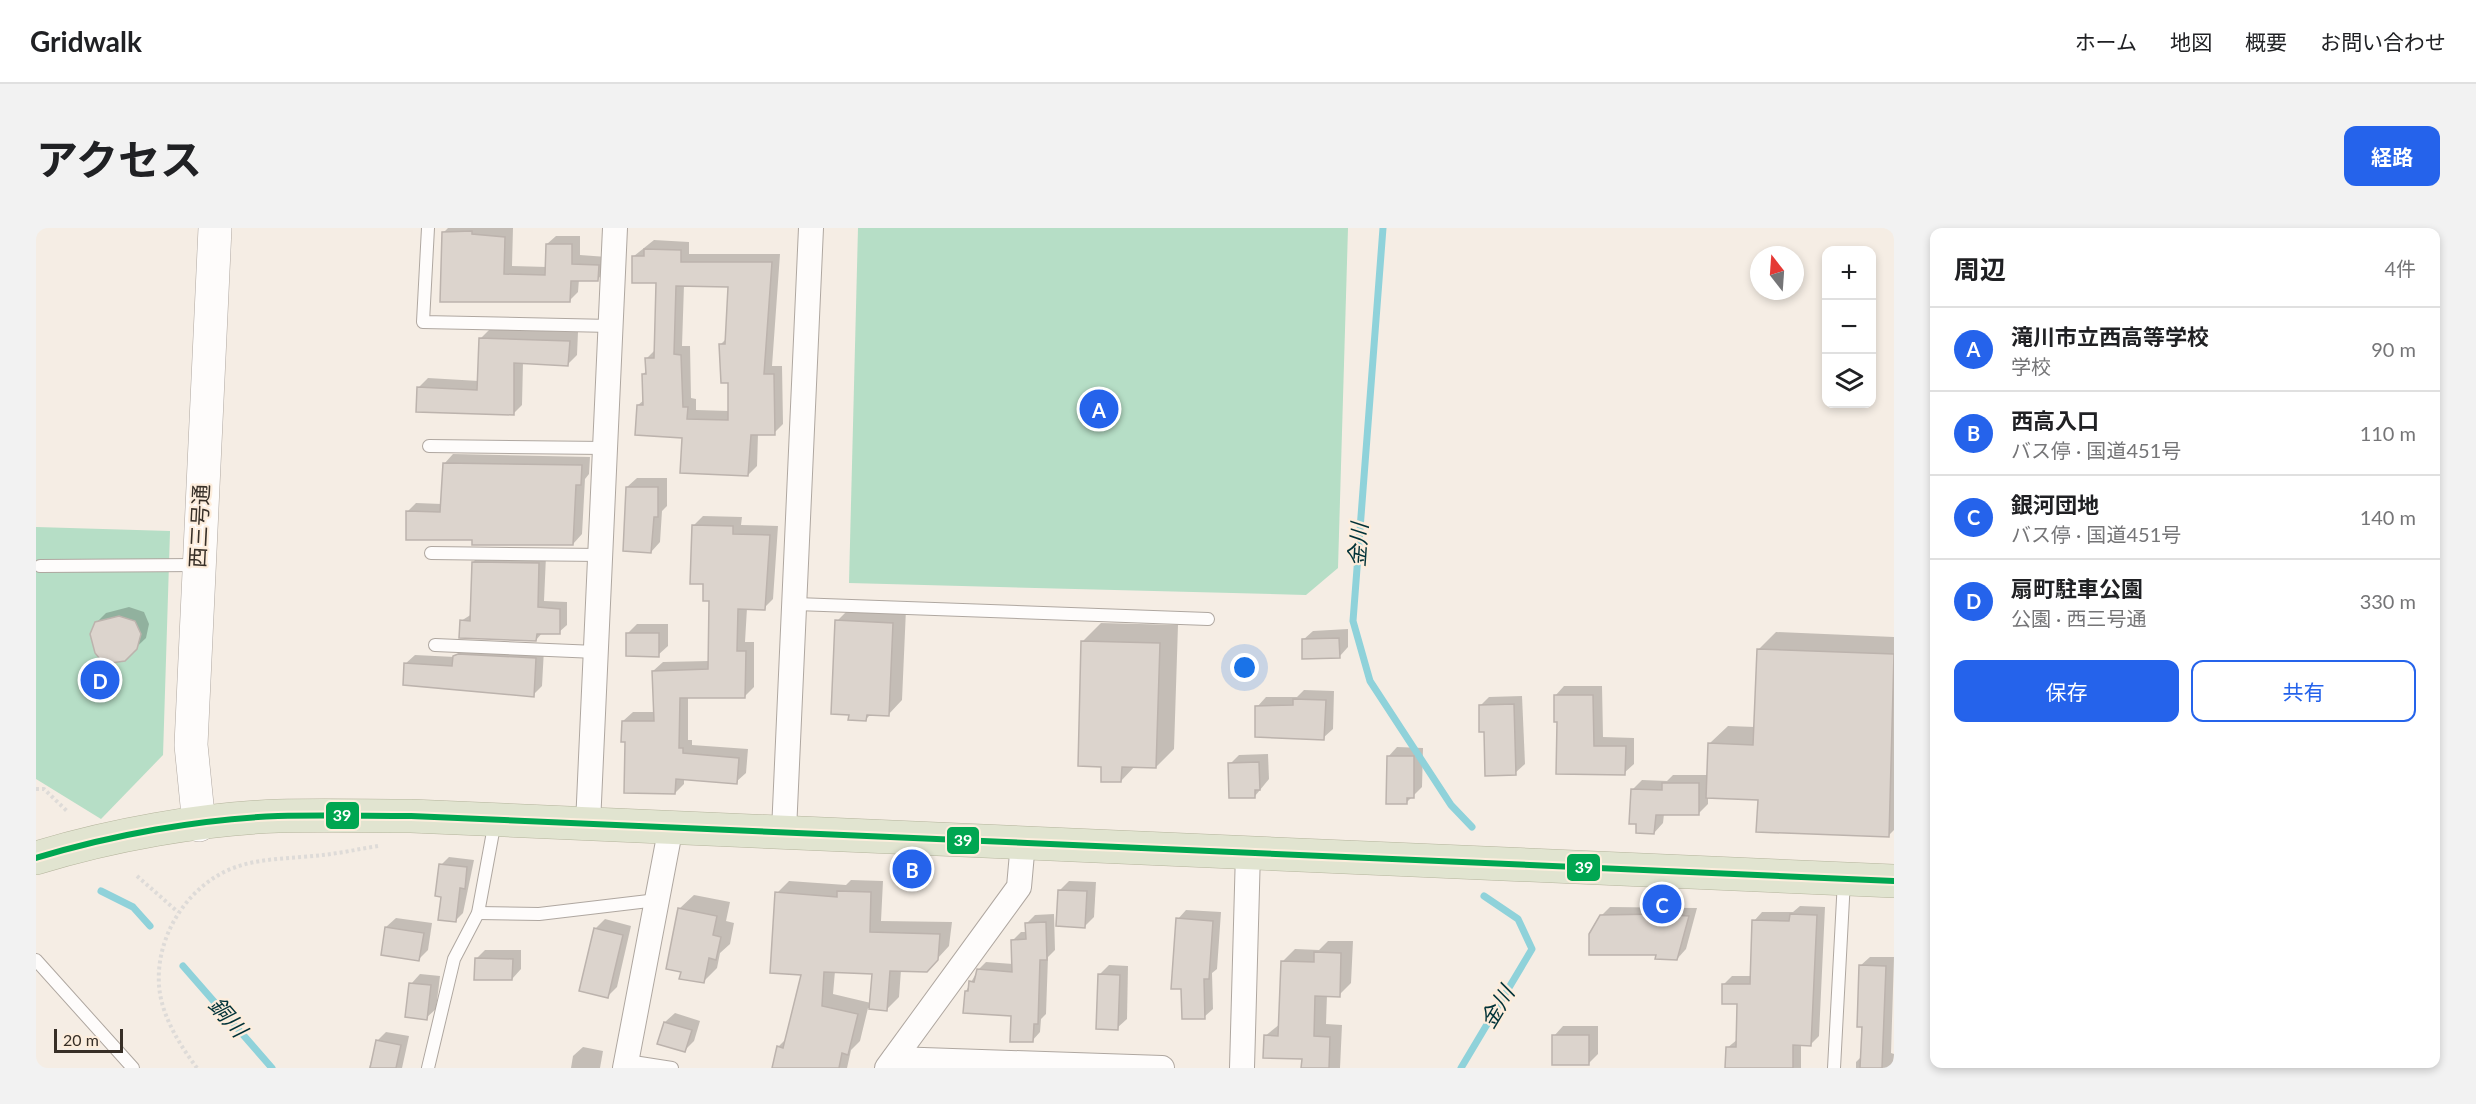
<!DOCTYPE html>
<html lang="ja">
<head>
<meta charset="utf-8">
<style>
	:root { --surface:#fff; --page:#f2f2f2; --text:#202124; --muted:#757577; --line:#e0e0e0; --accent:#2563eb }
	body { margin:0; font-family:Lato,"Noto Sans JP",sans-serif; background:var(--page); color:var(--text) }
	.controls { position:absolute; right:18px; top:18px; display:grid; overflow:hidden; border-radius:12px; box-shadow:0 3px 9px #0003 }
	.controls button { width:54px; height:54px; display:grid; place-items:center; padding:0; border:0; border-bottom:2px solid var(--line); background:var(--surface); color:var(--text); font:30px sans-serif }
	.compass { position:absolute; left:1714px; top:18px; width:54px; height:54px; border-radius:50%; background:var(--surface); box-shadow:0 3px 9px #0003; rotate:343deg }
	.scale { position:absolute; left:18px; bottom:15px; width:69px; box-sizing:border-box; padding-left:6px; border:3px solid #372f27; border-top:0; font-size:16px; line-height:21px; white-space:nowrap; color:#372f27; -webkit-text-stroke:4px #fdeddc; paint-order:stroke }
	.you { position:absolute; left:1209px; top:440px; width:21px; height:21px; margin:-15px; border:4px solid #fff; border-radius:50%; background:#1a73e8; box-shadow:0 0 0 9px #1a73e833 }
	.badge { display:grid; place-items:center; width:39px; height:39px; border-radius:50%; background:var(--accent); color:#fff; font-size:20px; font-weight:700 }
	.pin { position:absolute; translate:-50% -50%; border:3px solid #fff; box-shadow:0 2px 6px #0006 }
	.list { margin:0; padding:0; list-style:none }
	h2 { display:flex; justify-content:space-between; align-items:center; height:78px; margin:0; padding:0 24px; font-size:26px }
	h2 small { font-size:20px; font-weight:400; color:var(--muted) }
	.list li { display:grid; grid-template-columns:39px 1fr auto; gap:18px; align-items:center; box-sizing:border-box; height:84px; padding:0 24px; border-top:2px solid var(--line) }
	.list b { display:block; font-size:22px; white-space:nowrap }
	.list p { margin:0; font-size:20px; white-space:nowrap; color:var(--muted) }
	.list em { font-size:20px; font-style:normal; color:var(--muted) }
	.actions { display:flex; gap:12px; padding:18px 24px }
	.actions a { flex:1; padding:14px 0; border:2px solid var(--accent); border-radius:12px; text-align:center; font-size:21px; color:var(--accent) }
	.actions .main { background:var(--accent); color:#fff }
	.icon { flex:none; width:33px; height:33px; fill:none; stroke:currentColor; stroke-width:2; stroke-linecap:round; stroke-linejoin:round }
	.map { position:relative; flex:none; width:1858px; height:840px; overflow:hidden; border-radius:12px }
	header { display:flex; align-items:center; gap:36px; box-sizing:border-box; height:84px; padding:0 30px; background:var(--surface); border-bottom:2px solid var(--line) }
	header strong { font-size:28px }
	nav { display:flex; gap:33px; margin-inline-start:auto; font-size:21px }
	.intro { display:flex; align-items:center; justify-content:space-between; box-sizing:border-box; height:144px; padding:0 36px }
	h1 { margin:0; font-size:42px }
	.button { padding:15px 27px; border-radius:12px; background:var(--accent); color:#fff; font-size:21px; font-weight:700 }
	main { display:flex; gap:36px; padding:0 36px }
	aside { flex:1; background:var(--surface); border-radius:12px; box-shadow:0 3px 9px #0003 }
	.map>svg:first-child { display:block }
	.green { fill:#b6dec6 }
	.shadow { fill:#0003; fill-rule:evenodd }
	.lines { fill:none; stroke-linecap:round; stroke-linejoin:round }
	.stream { stroke:#8fd2da; stroke-width:7 }
	.building { fill:#dcd4cd; stroke:#bcb3ad; stroke-width:1.5; fill-rule:evenodd }
	.lane-casing { stroke:#afa7a0; stroke-width:14 }
	.street-casing { stroke:#afa7a0; stroke-width:26 }
	.secondary-casing { stroke:#afa7a0; stroke-width:34 }
	.highway-casing { stroke:#b4b49c; stroke-width:34 }
	.path { stroke:#dedbd8; stroke-width:4; stroke-dasharray:3 3; stroke-linecap:butt }
	.lane { stroke:#fefcfb; stroke-width:12 }
	.street { stroke:#fefcfb; stroke-width:24 }
	.secondary { stroke:#fefcfb; stroke-width:33 }
	.highway { stroke:#e1e4d0; stroke-width:33 }
	.bus-1-casing { stroke:#fdeddc; stroke-width:10 }
	.bus-1 { stroke:#00a651; stroke-width:6 }
	.labels { text-anchor:middle; stroke-width:4.5; stroke-linejoin:round; paint-order:stroke }
	.street-label { font-size:21px; fill:#372f27; stroke:#fdeddc }
	.water-label { font-size:22px; font-style:italic; fill:#003238; stroke:#fdeddc }
	.line-badge { stroke:#fdeddc; stroke-width:2 }
	.badge-label { font-size:16px; text-anchor:middle; font-weight:bold; fill:#fff }
</style>
</head>
<body>
<header>
<strong>Gridwalk</strong>
<nav><a>ホーム</a><a>地図</a><a>概要</a><a>お問い合わせ</a></nav>
</header>
<div class="intro"><h1>アクセス</h1><a class="button">経路</a></div>
<main>
<div class="map">
<svg width="1858" height="840" viewBox="0 0 1858 840">
	<rect width="100%" height="100%" fill="#f5ede4"/>
	<g class="green">
		<path d="M822,0H1312L1302,340L1270,367L813,355Z"/>
		<path d="M0,299L134,303L127,527L65,591L0,551Z"/>
	</g>
	<g class="shadow">
		<path d="M412,0H477L476,38L511,39V16L520,8H544V27L571,29L570,42L562,51H543L542,64L534,72H406L407,5Z"/>
		<path d="M618,12L653,14V26H744L736,138H746L747,196L738,205L722,206L721,238L712,247L602,177L608,172L607,146L611,143V130L620,121L622,53L598,28ZM648,57H693L691,110L685,116L693,154V183L660,182V171L655,170L654,118H646Z"/>
		<path d="M454,101L542,104L541,127L532,136L487,134L486,177L477,186L383,159L392,150L443,153L445,110Z"/>
		<path d="M417,226L554,229L553,246L549,251L546,306L537,316L438,311L371,284L380,275L406,276L408,236Z"/>
		<path d="M601,250H631V278L626,283L624,314L615,324L591,259Z"/>
		<path d="M667,288L706,289L705,297L742,298L737,371L728,380H711L709,414H718V459L709,468H652V512H656V517L712,521L710,545L700,554L648,550V556L639,565L591,513L587,493L597,484H619L617,443L627,434L673,433L675,372L669,355L658,297Z"/>
		<path d="M444,327L510,328L508,373L531,374V397L523,404H507L500,412L425,393L436,386L437,334Z"/>
		<path d="M93,379L108,384L113,396L110,410L88,431L60,395L70,385Z"/>
		<path d="M815,379L870,381L866,472L852,487L835,486L830,491L801,393Z"/>
		<path d="M1065,395L1142,397L1138,521L1120,539L1099,538L1085,553L1067,537L1047,413Z"/>
		<path d="M601,396H632V418L622,427L592,405Z"/>
		<path d="M1312,401V419L1303,429L1267,412L1277,403Z"/>
		<path d="M1740,404L1858,409V602L1852,608L1723,570L1672,569V576L1662,586H1628L1627,595L1618,605L1597,561L1606,552L1631,553L1637,547H1673L1674,515L1692,498L1719,499L1722,422Z"/>
		<path d="M428,419L508,421L506,458L497,467L369,436L379,427L419,429Z"/>
		<path d="M1528,458H1566L1567,509L1598,510V536L1588,545L1523,493L1519,468Z"/>
		<path d="M1268,462L1298,463L1297,501L1287,510L1221,479L1230,469H1261Z"/>
		<path d="M1486,468L1489,536L1479,545L1449,502L1444,478L1453,469Z"/>
		<path d="M1361,519L1387,520L1386,559L1370,575L1352,529Z"/>
		<path d="M1232,526L1233,551L1219,568L1194,536L1203,527Z"/>
		<path d="M413,629L438,632L427,685L419,693L407,667L405,637Z"/>
		<path d="M815,652L847,653L845,693L916,694L913,718L890,743L865,742L863,769L851,781L832,780L824,813L815,822L811,840H737L742,819L750,811L767,745L741,665L753,653L810,657ZM799,743L837,744L835,775L797,766Z"/>
		<path d="M1033,653L1060,654L1058,689L1049,698L1024,662Z"/>
		<path d="M658,667L694,674L690,693L698,695L694,716L684,725L681,740L667,754L643,681Z"/>
		<path d="M1764,678L1789,679L1783,808L1774,817L1765,816V840H1690L1691,820L1702,811L1703,774L1687,757L1696,748H1716L1718,693L1726,684H1757Z"/>
		<path d="M1574,679L1661,680L1650,721L1641,731L1621,726L1565,688Z"/>
		<path d="M1150,682L1185,684L1181,741L1176,745L1177,781L1168,789L1142,691Z"/>
		<path d="M1018,686L1019,722L1012,729L1010,786L1005,791L1004,804L996,813L977,786L930,763L942,742L950,734L977,736V712L985,704H991L990,696L999,687Z"/>
		<path d="M360,690L396,695L392,722L382,732L350,699Z"/>
		<path d="M569,691L595,698L581,759L571,769L559,701Z"/>
		<path d="M1292,713H1317L1315,755L1303,767H1291L1290,796L1306,797L1304,840H1267V830L1229,808L1244,796L1246,734L1259,721L1283,722Z"/>
		<path d="M449,722H485V741L476,751L440,731Z"/>
		<path d="M1834,729H1858L1855,825L1858,826L1857,840H1820V834L1826,828L1824,738Z"/>
		<path d="M1073,737L1092,738L1091,791L1081,800L1063,747Z"/>
		<path d="M384,746L404,748L400,781L390,790L375,756Z"/>
		<path d="M639,785L664,793L658,813L648,823L623,815L629,794Z"/>
		<path d="M1527,798H1562V826L1553,835L1518,808Z"/>
		<path d="M350,804L373,808L366,840H333L341,813Z"/>
		<path d="M547,819L567,823L564,840H535L537,828Z"/>
	</g>
	<g class="lines">
		<g class="stream">
			<path d="M1347,0L1317,393L1334,453L1415,577L1436,599"/>
			<path d="M65,663L97,679L114,698"/>
			<path d="M147,738L236,840"/>
			<path d="M1425,840L1496,721L1482,691L1448,668"/>
		</g>
	</g>
	<g class="building">
		<path d="M436,3V6L469,9L468,46L509,47L510,16H536V36L563,37L562,53H535L534,74H404L406,4Z"/>
		<path d="M608,21L645,22V34H736L728,146H738L739,207H715L712,248L644,245L646,210L599,207L601,177H607L606,146H610L609,130H618L620,55H596V28H608ZM640,58L692,59L689,116H683L685,155H692V192L651,191L652,179H647L645,127L638,126Z"/>
		<path d="M443,110L534,113L532,138L478,135V187L380,184L381,159L441,162Z"/>
		<path d="M407,235L546,237L545,257H540L537,317H436V312H370V283L404,284Z"/>
		<path d="M590,259H622V289H618L615,325L587,323Z"/>
		<path d="M656,297L697,298V306L734,307L729,382L702,381L701,423H710L709,470H644L643,520H647V525L703,530L701,556L640,551L639,566L588,565L589,514H585L586,493H618L616,443L672,441L673,373H667V356H654Z"/>
		<path d="M436,334L503,335L502,379L524,381V406H501L500,413L423,410L424,392L434,393Z"/>
		<path d="M83,388L99,393L105,406L101,421L89,433L68,436L59,425L54,406L59,394Z"/>
		<path d="M799,392L857,395L853,488L831,487L830,493L812,492L813,487L795,486Z"/>
		<path d="M590,405H623V429L590,428Z"/>
		<path d="M1303,410L1304,430L1266,431V411Z"/>
		<path d="M1045,413L1124,415L1120,540L1086,539L1085,554H1065V539L1042,538Z"/>
		<path d="M1721,421L1858,426L1853,609L1720,604L1722,572L1670,570L1672,515L1717,517Z"/>
		<path d="M422,426L500,430L498,469L367,457L368,435L416,438L417,428Z"/>
		<path d="M1518,467H1557L1558,518H1590L1589,547L1520,546L1521,494H1518Z"/>
		<path d="M1257,471L1290,472L1288,512L1219,509V478L1257,477Z"/>
		<path d="M1478,476L1480,547L1449,548L1448,504H1443V477Z"/>
		<path d="M1351,528H1378V570H1371V576H1350Z"/>
		<path d="M1223,534L1224,562H1219V570H1193L1192,535Z"/>
		<path d="M1626,555H1663V587H1620L1618,606L1600,605V596H1593L1595,561L1626,562Z"/>
		<path d="M403,636L431,639L429,661L424,660L420,694L402,692L405,669L399,668Z"/>
		<path d="M1022,662L1051,663L1049,700L1020,698Z"/>
		<path d="M801,663L835,664L834,704L904,706L902,732L891,744L854,743L851,783L833,781L836,746L788,744L786,778L822,786L812,827L806,825L803,840H736L741,818L747,820L765,747L734,745L739,664L801,669Z"/>
		<path d="M642,680L681,688L677,707L685,709L680,732L673,730L668,755L643,751L645,744L630,741Z"/>
		<path d="M1622,686L1653,688L1641,732L1619,731L1620,727H1553V706L1564,687Z"/>
		<path d="M1754,686L1781,687L1775,818L1757,817V840H1689L1690,819H1700L1701,776H1686V756H1714L1716,692L1753,693Z"/>
		<path d="M1140,690L1177,693L1173,751H1168L1169,791H1146L1145,761H1135Z"/>
		<path d="M1010,694L1011,732H1004L1002,796H998L997,814H974L975,788L927,785L929,763H932L933,753L938,754L941,741L976,744L975,712L990,711L989,695Z"/>
		<path d="M349,699L388,705L383,733L345,727Z"/>
		<path d="M558,700L587,707L572,770L543,763Z"/>
		<path d="M1278,724L1305,725L1304,769L1279,768L1278,808L1294,809L1293,840H1265L1266,831L1227,830L1228,807L1242,808L1245,733L1278,734Z"/>
		<path d="M439,730L477,731L476,752H438Z"/>
		<path d="M1823,737L1850,738L1846,840H1824L1826,799H1821Z"/>
		<path d="M1062,746L1084,747L1082,802L1060,801Z"/>
		<path d="M373,755L395,757L391,792L369,789Z"/>
		<path d="M628,794L656,802L649,824L621,816Z"/>
		<rect x="1516" y="807" width="37" height="30"/>
		<path d="M340,812L365,817L360,840H334Z"/>
	</g>
	<g class="lines">
		<g class="lane-casing">
			<g id="lane">
				<path d="M392,0L387,94L575,98"/>
				<path d="M393,218L569,220"/>
				<path d="M395,325L564,327"/>
				<path d="M4,338L162,337"/>
				<path d="M760,376L1172,391"/>
				<path d="M399,417L560,424"/>
				<path d="M442,685L503,686L621,672"/>
				<path d="M0,732L97,840"/>
				<path d="M591,833L636,840"/>
				<path d="M392,840L418,731L442,685L459,593"/>
				<path d="M1798,840L1808,652"/>
			</g>
		</g>
		<g class="street-casing">
			<g id="street">
				<path d="M552,596L579,0"/>
				<path d="M748,603L775,0"/>
				<path d="M858,831L1126,840"/>
				<path d="M589,840L635,598"/>
				<path d="M851,840L983,659L987,614"/>
				<path d="M1206,840L1212,624"/>
			</g>
		</g>
		<g class="secondary-casing">
			<path id="secondary" d="M163,597L155,517L179,0"/>
		</g>
		<g class="highway-casing">
			<path id="highway" d="M0,630C75,607 164,591 242,588C287,587 331,588 375,588L1858,653"/>
		</g>
		<g class="path">
			<path d="M0,561H8L32,584"/>
			<path d="M101,648L142,684"/>
			<path d="M161,840C143,816 125,787 123,757C120,711 147,665 188,644C218,629 255,631 287,627C305,625 323,621 342,618"/>
		</g>
		<use href="#lane" class="lane"/>
		<use href="#street" class="street"/>
		<use href="#secondary" class="secondary"/>
		<use href="#highway" class="highway"/>
		<g class="bus-1-casing">
			<path id="bus-1" d="M0,630C75,607 164,591 242,588C287,587 331,588 375,588L1858,653"/>
		</g>
		<use href="#bus-1" class="bus-1"/>
	</g>
	<g class="labels">
		<g class="street-label">
			<text transform="translate(164 298) rotate(-87)" y="7">西三号通</text>
		</g>
		<g class="water-label">
			<text transform="translate(1322 317) rotate(-86)" y="8">金川</text>
			<text transform="translate(1461 779) rotate(-59)" y="8">金川</text>
			<text transform="translate(192 789) rotate(49)" y="8">銅川</text>
		</g>
	</g>
	<g class="line-badge">
		<rect x="289" y="573" width="35" height="29" rx="6" fill="#00a651"/>
		<rect x="910" y="598" width="34" height="29" rx="6" fill="#00a651"/>
		<rect x="1530" y="625" width="35" height="29" rx="6" fill="#00a651"/>
	</g>
	<g class="badge-label">
		<text x="306" y="593">39</text>
		<text x="927" y="618">39</text>
		<text x="1548" y="645">39</text>
	</g>
</svg>
<div class="controls">
<button>+</button>
<button>−</button>
<button><svg class="icon" aria-label="layers" viewBox="0 0 24 24"><path d="M12 4l9 5-9 5-9-5zM3 14l9 5 9-5"/></svg></button>
</div>
<svg class="compass" viewBox="-18 -18 36 36"><path d="M0-13l5 13h-10z" fill="#e53935"/><path d="M0 13l5-13h-10z" fill="#757577"/></svg>
<div class="scale">20 m</div>
<div class="you"></div>
<div class="pin badge" style="left:1063px;top:181px">A</div>
<div class="pin badge" style="left:876px;top:641px">B</div>
<div class="pin badge" style="left:1626px;top:676px">C</div>
<div class="pin badge" style="left:64px;top:452px">D</div>
</div>
<aside>
<h2>周辺<small>4件</small></h2>
<ul class="list">
<li><span class="badge">A</span><div><b>滝川市立西高等学校</b><p>学校</p></div><em>90 m</em></li>
<li><span class="badge">B</span><div><b>西高入口</b><p>バス停 · 国道451号</p></div><em>110 m</em></li>
<li><span class="badge">C</span><div><b>銀河団地</b><p>バス停 · 国道451号</p></div><em>140 m</em></li>
<li><span class="badge">D</span><div><b>扇町駐車公園</b><p>公園 · 西三号通</p></div><em>330 m</em></li>
</ul>
<div class="actions"><a class="main">保存</a><a>共有</a></div>
</aside>
</main>
</body>
</html>
